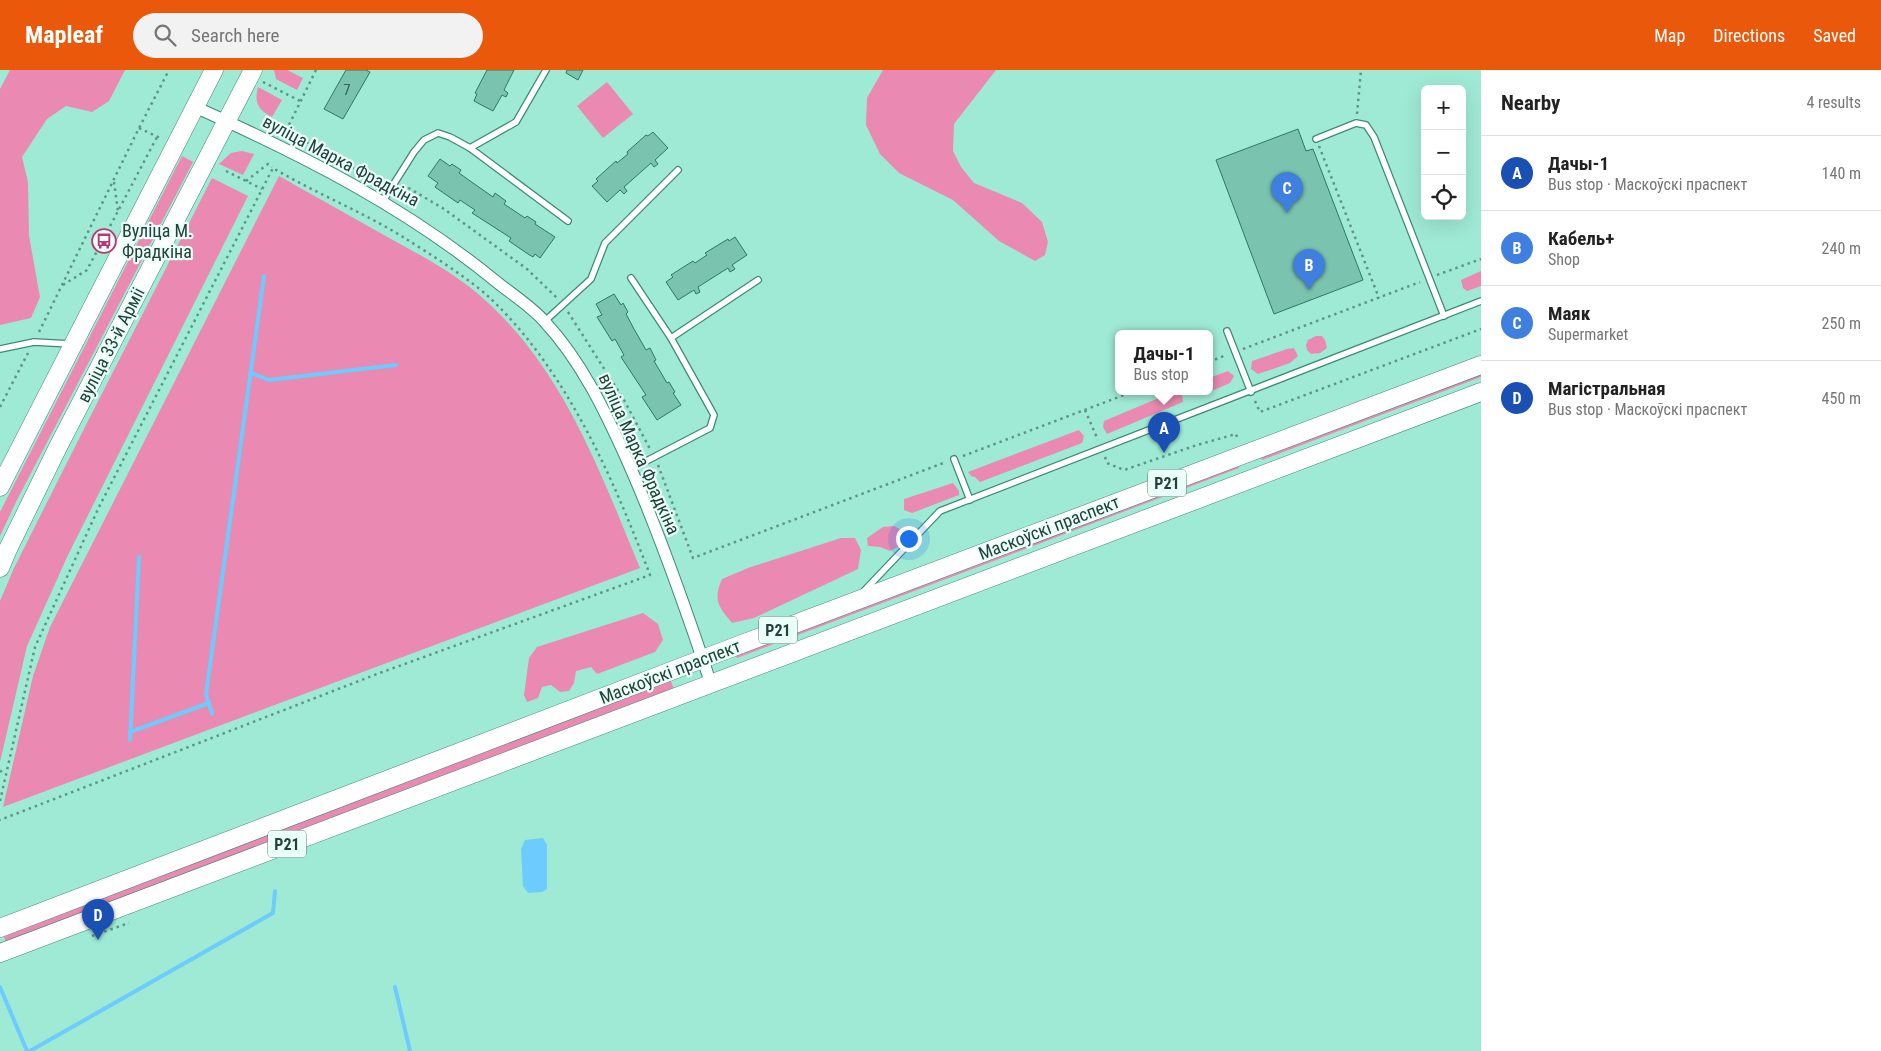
<!DOCTYPE html>
<html lang="en">
<head>
<meta charset="utf-8">
<style>
	:root { --surface:#fff; --page:#f2f2f2; --text:#222; --muted:#767676; --line:#e0e0e0; --accent:#ea580c }
	body { margin:0; font-family:"Roboto Condensed",sans-serif; background:var(--page); color:var(--text) }
	.controls { position:absolute; right:15px; top:15px; display:grid; overflow:hidden; border-radius:8px; box-shadow:0 5px 20px #0002 }
	.controls button { width:45px; height:45px; display:grid; place-items:center; padding:0; border:0; border-bottom:1px solid var(--line); background:var(--surface); color:var(--text); font:25px sans-serif }
	.you { position:absolute; left:908px; top:468px; width:18px; height:18px; margin:-12px; border:4px solid #fff; border-radius:50%; background:#1a73e8; box-shadow:0 0 0 8px #1a73e833 }
	.badge { display:grid; place-items:center; width:32px; height:32px; border-radius:50%; background:var(--accent); color:#fff; font-size:16px; font-weight:700 }
	.pin { position:absolute; translate:-50% -41px; filter:drop-shadow(0 1px 2px #0008) }
	.pin::after { content:''; position:absolute; top:26px; width:18px; height:15px; background:inherit; clip-path:polygon(0 0,100% 0,50% 100%) }
	.popup { position:absolute; left:1115px; top:260px; width:98px; height:65px; box-sizing:border-box; display:grid; place-content:center; border-radius:8px; background:var(--surface); filter:drop-shadow(0 1px 4px #0005); font-size:16px; white-space:nowrap; color:var(--muted) }
	.popup b { font-size:19px; color:var(--text) }
	.popup::after { content:''; position:absolute; left:50%; top:100%; margin-left:-10px; border:10px solid transparent; border-top-color:var(--surface) }
	.list { margin:0; padding:0; list-style:none }
	h2 { display:flex; justify-content:space-between; align-items:center; height:65px; margin:0; padding:0 20px; font-size:21px }
	h2 small { font-size:16px; font-weight:400; color:var(--muted) }
	.list li { display:grid; grid-template-columns:32px 1fr auto; gap:15px; align-items:center; box-sizing:border-box; height:75px; padding:0 20px; border-top:1px solid var(--line) }
	.list b { display:block; font-size:19px; white-space:nowrap }
	.list p { margin:0; font-size:16px; white-space:nowrap; color:var(--muted) }
	.list em { font-size:16px; font-style:normal; color:var(--muted) }
	.icon { flex:none; width:28px; height:28px; fill:none; stroke:currentColor; stroke-width:2; stroke-linecap:round; stroke-linejoin:round }
	.map { position:relative; flex:none; width:1481px; height:981px; overflow:hidden }
	header { display:flex; align-items:center; gap:30px; box-sizing:border-box; height:70px; padding:0 25px; background:var(--accent); color:#fff }
	header strong { font-size:24px }
	nav { display:flex; gap:28px; margin-inline-start:auto; font-size:18px }
	.search { width:350px; height:45px; background:var(--page); display:flex; align-items:center; gap:12px; box-sizing:border-box; padding:0 18px; border-radius:28px; color:var(--muted); font-size:19px }
	main { display:flex }
	aside { flex:1; background:var(--surface) }
	.map>svg:first-child { display:block }
	.green { fill:#ea89b1 }
	.water { fill:#6ecbfd }
	.lines { fill:none; stroke-linecap:round; stroke-linejoin:round }
	.stream { stroke:#6ecbfd; stroke-width:4 }
	.building { fill:#7ac4af; stroke:#2c7866 }
	.lane-casing { stroke:#3f8a76; stroke-width:8 }
	.street-casing { stroke:#3f8a76; stroke-width:13 }
	.primary-casing { stroke:#3f8a76; stroke-width:19 }
	.path { stroke:#609585; stroke-width:2.5; stroke-dasharray:2.5 4; stroke-linecap:butt }
	.lane { stroke:#fff; stroke-width:5.5 }
	.street { stroke:#fff; stroke-width:11 }
	.primary { stroke:#fff; stroke-width:18 }
	.labels { text-anchor:middle; stroke-width:4.5; stroke-linejoin:round; paint-order:stroke }
	.number-label { font-size:15px; fill:#386256 }
	.shield { fill:#eafff8; stroke:#5e7a72; stroke-width:1 }
	.shield-label { font-size:16px; font-weight:bold; fill:#224138 }
	.street-label { font-size:18px; fill:#224138; stroke:#eafff8 }
	.poi-label { font-size:18px; fill:#224138; stroke:#eafff8; text-anchor:start }
</style>
</head>
<body>
<header>
<strong>Mapleaf</strong>
<div class="search"><svg class="icon" aria-label="search" viewBox="0 0 24 24"><circle cx="10" cy="10" r="6"/><path d="M15 15l6 6"/></svg>Search here</div>
<nav><a>Map</a><a>Directions</a><a>Saved</a></nav>
</header>
<main>
<div class="map">
<svg width="1481" height="981" viewBox="0 0 1481 981">
	<rect width="100%" height="100%" fill="#9fead4"/>
	<g class="green">
		<path d="M10,0H125L109,31L92,42L66,36L47,49L22,87L28,112L29,166L40,227L31,248L0,255V19Z"/>
		<path d="M274,0H287L303,8L297,20L276,9Z"/>
		<path d="M883,0H996L954,54L953,81L961,97L974,113L1022,133L1042,152L1048,172L1045,185L1035,191L999,171L953,130L899,103L880,84L866,55L867,28Z"/>
		<path d="M607,12L633,44L603,68L577,36Z"/>
		<path d="M258,17L282,30L272,47C258,40 254,32 258,17Z"/>
		<path d="M242,81L254,84L243,105L219,94L231,83Z"/>
		<path d="M182,86L193,92L17,430L0,466V442Z"/>
		<path d="M279,106C316,127 354,148 391,169C424,187 458,205 486,231C564,301 601,404 640,498L3,737L33,606L50,557Z"/>
		<path d="M212,108L248,126L68,485L27,576L0,692V531L14,498L88,351Z"/>
		<path d="M1481,201V216L1467,221L1463,218L1461,210Z"/>
		<path d="M1316,266H1322L1325,270L1327,278L1320,283L1311,284L1307,280L1306,275L1308,270Z"/>
		<path d="M1294,278L1298,286L1290,293L1258,304L1251,299L1252,291L1287,279Z"/>
		<path d="M1228,301L1234,306L1230,313L1209,322V308Z"/>
		<path d="M1481,302V307L1262,390L1260,385Z"/>
		<path d="M1173,322L1182,325L1183,332L1107,364L1103,357L1104,351Z"/>
		<path d="M1079,360L1084,366L1082,373L980,412L975,407L971,406L968,402Z"/>
		<path d="M1237,394L1239,398L737,588L734,583Z"/>
		<path d="M953,413L959,421V425L912,443L904,440V429Z"/>
		<path d="M894,456L904,461L898,477L890,481L880,477L868,476L867,468L883,457Z"/>
		<path d="M841,468H855L861,480L858,499L754,548L732,553C718,537 713,529 722,509L748,498Z"/>
		<path d="M643,543L658,554L663,570L655,582L597,604L591,597L576,601L574,613L569,621L560,622L551,615L542,617L538,628L527,632L524,625L529,588L537,577Z"/>
		<path d="M670,609L674,619L6,872L2,862Z"/>
	</g>
	<path class="water" d="M543,768L547,775V819L542,822L528,823L523,816L521,779L525,770Z"/>
	<g class="lines">
		<g class="stream">
			<path d="M251,303L269,310L396,295"/>
			<path d="M212,644L206,624L264,206"/>
			<path d="M130,662L209,633"/>
			<path d="M130,670L139,487"/>
			<path d="M0,917L27,981"/>
			<path d="M395,917L410,981"/>
			<path d="M30,981L273,843L275,821"/>
		</g>
	</g>
	<g class="building">
		<path d="M346,0H366L370,2L343,49L324,39Z"/>
		<path d="M487,0H514L504,20L508,23L506,27L502,25L493,41L474,31L477,24L475,23Z"/>
		<path d="M567,0H583L578,10L566,3Z"/>
		<path d="M1298,59L1306,81L1313,79L1363,210L1274,244L1216,90Z"/>
		<path d="M653,62L668,78L655,90L658,94L654,97L651,93L624,117L627,121L624,124L620,120L607,132L592,116L598,111L596,109L616,91L617,93L628,84L627,82L646,65L648,66Z"/>
		<path d="M440,89L450,96L452,94L461,100L459,103L473,113L493,127L495,123L506,131L504,134L525,148L527,146L536,152L535,154L555,167L540,188L535,184L533,187L528,184L509,171L511,168L472,143L475,140L460,130L458,133L435,117L438,113L428,106Z"/>
		<path d="M735,167L747,185L732,195L735,199L730,202L728,198L698,217L700,222L696,224L694,220L678,230L666,212L673,207L671,205L693,191L695,193L707,185L705,183L728,169L729,171Z"/>
		<path d="M614,224L621,235L623,233L628,242L626,244L634,259L646,280L650,278L656,290L654,291L667,313L669,312L675,322L673,323L681,335L657,350L642,327L646,325L621,287L624,285L615,269L612,271L597,247L602,245L596,234Z"/>
	</g>
	<g class="lines">
		<g class="lane-casing">
			<g id="lane">
				<path d="M1316,69L1356,53L1366,55L1374,67L1444,246"/>
				<path d="M470,78L516,52L546,0"/>
				<path d="M383,131L414,82L424,70L438,63L450,67L470,78L568,151"/>
				<path d="M545,251L591,209L605,173L678,100"/>
				<path d="M1227,261L1251,322"/>
				<path d="M671,268L758,210"/>
				<path d="M0,279L34,272L71,274"/>
				<path d="M954,389L970,430"/>
				<path d="M631,399L710,358L714,345L671,268L631,208"/>
				<path d="M864,521L940,441L1481,231"/>
			</g>
		</g>
		<g class="street-casing">
			<path id="street" d="M195,37C303,85 407,138 498,213C513,225 532,237 545,252C582,292 606,343 628,392C660,464 686,539 711,614"/>
		</g>
		<g class="primary-casing">
			<g id="primary">
				<path d="M0,417L214,0"/>
				<path d="M0,498L8,479L58,377L253,0"/>
				<path d="M0,858L739,575L1481,295"/>
				<path d="M0,883L1481,322"/>
			</g>
		</g>
		<g class="path">
			<path d="M316,0L286,61L383,114"/>
			<path d="M263,12L300,31"/>
			<path d="M1357,44L1361,0"/>
			<path d="M139,58L162,69"/>
			<path d="M1319,76L1379,228"/>
			<path d="M226,101L262,119"/>
			<path d="M246,111L268,94L272,97"/>
			<path d="M114,112L118,141"/>
			<path d="M402,117H407L444,139L527,199L557,228"/>
			<path d="M1437,205L1481,189"/>
			<path d="M63,215L87,200L157,67"/>
			<path d="M568,242L624,330L650,379"/>
			<path d="M39,262L139,58L169,0"/>
			<path d="M1243,279L1420,212"/>
			<path d="M1209,292L1226,285"/>
			<path d="M1255,331L1260,342L1481,259"/>
			<path d="M0,337L28,283"/>
			<path d="M1085,340L1098,370"/>
			<path d="M963,386L1132,322"/>
			<path d="M1105,387L1107,393L1124,400L1197,375L1236,364L1238,370"/>
			<path d="M658,395L693,488L946,392"/>
			<path d="M0,702L5,698"/>
			<path d="M0,731L35,577L99,437L273,98C315,123 361,141 403,167C430,184 467,207 490,228C567,301 613,408 650,505L377,604L0,750"/>
			<path d="M92,866L129,853"/>
		</g>
		<use href="#lane" class="lane"/>
		<use href="#street" class="street"/>
		<use href="#primary" class="primary"/>
	</g>
	<defs>
		<g id="bus-ring" transform="scale(1.25)"><circle r="9.5" fill="#eafff8" stroke="#ba3578" stroke-width="1.5"/><path d="M-5-6H5V4H4V6H2V4H-2V6H-4V4H-5ZM-3.5-4V0h7V-4ZM-3.5 1.2v1.5H-2V1.2ZM2 1.2v1.5H3.5V1.2Z" fill="#ba3578"/></g>
	</defs>
	<g fill-rule="evenodd">
		<use href="#bus-ring" x="104" y="171"/>
	</g>
	<g class="labels">
		<g class="number-label">
			<text x="347" y="25">7</text>
		</g>
		<g class="shield">
			<rect x="1148" y="399.5" width="38" height="27" rx="4"/>
			<rect x="759" y="546.5" width="38" height="27" rx="4"/>
			<rect x="268" y="760.5" width="38" height="27" rx="4"/>
		</g>
		<g class="shield-label">
			<text x="1167" y="419">Р21</text>
			<text x="778" y="566">Р21</text>
			<text x="287" y="780">Р21</text>
		</g>
		<g class="street-label">
			<text transform="translate(341 91) rotate(28)" y="6">вуліца Марка Фрадкіна</text>
			<text transform="translate(111 275) rotate(-63)" y="6">вуліца 33-й Арміі</text>
			<text transform="translate(639 384) rotate(66)" y="6">вуліца Марка Фрадкіна</text>
			<text transform="translate(1049 458) rotate(-21)" y="6">Маскоўскі праспект</text>
			<text transform="translate(670 602) rotate(-21)" y="6">Маскоўскі праспект</text>
		</g>
		<g class="poi-label">
			<text x="122" y="167">Вуліца М.<tspan x="122" dy="21">Фрадкіна</tspan></text>
		</g>
	</g>
</svg>
<div class="controls">
<button>+</button>
<button>−</button>
<button><svg class="icon" aria-label="locate" viewBox="0 0 24 24"><circle cx="12" cy="12" r="6"/><path d="M12 2v4M12 18v4M2 12h4M18 12h4"/></svg></button>
</div>
<div class="you"></div>
<div class="pin badge" style="left:1164px;top:383px;background:#1a4fb4">A</div>
<div class="popup"><b>Дачы-1</b>Bus stop</div>
<div class="pin badge" style="left:1309px;top:220px;background:#3f7fe0">B</div>
<div class="pin badge" style="left:1287px;top:143px;background:#3f7fe0">C</div>
<div class="pin badge" style="left:98px;top:870px;background:#1a4fb4">D</div>
</div>
<aside>
<h2>Nearby<small>4 results</small></h2>
<ul class="list">
<li><span class="badge" style="background:#1a4fb4">A</span><div><b>Дачы-1</b><p>Bus stop · Маскоўскі праспект</p></div><em>140 m</em></li>
<li><span class="badge" style="background:#3f7fe0">B</span><div><b>Кабель+</b><p>Shop</p></div><em>240 m</em></li>
<li><span class="badge" style="background:#3f7fe0">C</span><div><b>Маяк</b><p>Supermarket</p></div><em>250 m</em></li>
<li><span class="badge" style="background:#1a4fb4">D</span><div><b>Магістральная</b><p>Bus stop · Маскоўскі праспект</p></div><em>450 m</em></li>
</ul>
</aside>
</main>
</body>
</html>
